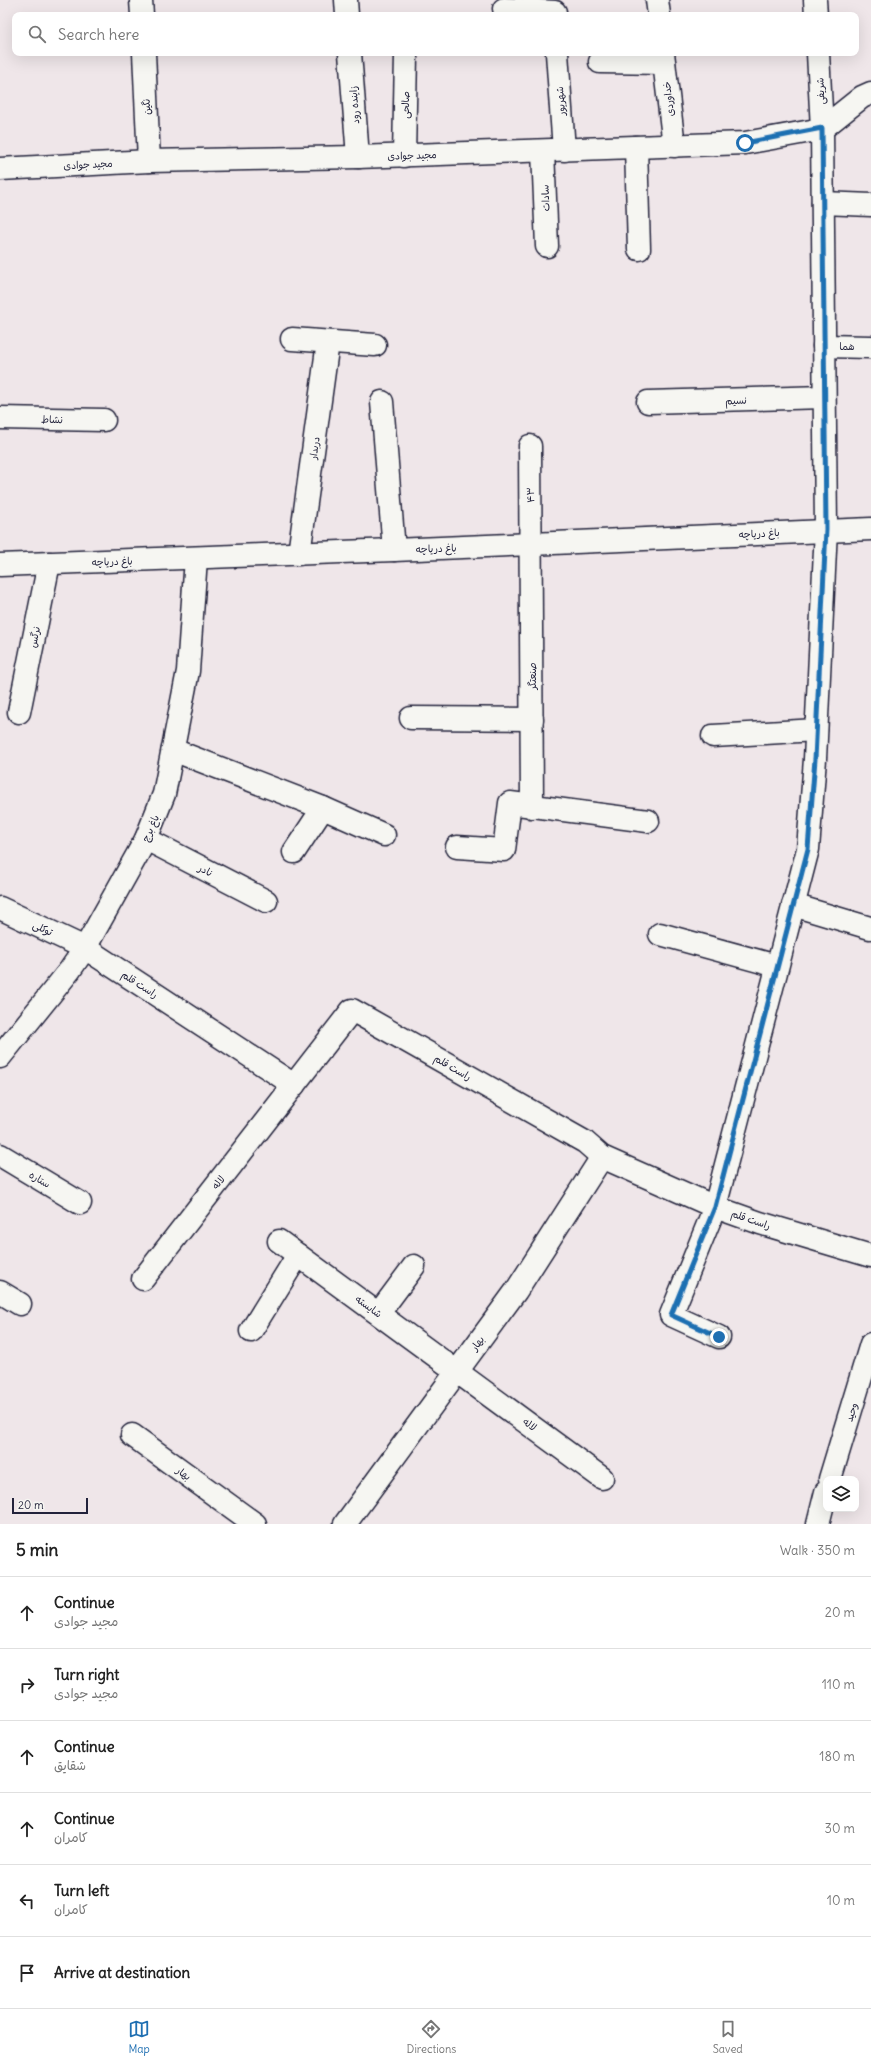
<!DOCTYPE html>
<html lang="en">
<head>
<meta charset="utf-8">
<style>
	:root { --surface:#fff; --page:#f2f2f2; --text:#222; --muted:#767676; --line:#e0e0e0; --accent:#1f6fb2 }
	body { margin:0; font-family:Delius,"Playpen Sans Arabic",sans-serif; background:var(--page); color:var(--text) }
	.controls { position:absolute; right:12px; bottom:12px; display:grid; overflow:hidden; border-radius:8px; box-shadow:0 4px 16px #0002 }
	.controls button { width:36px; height:36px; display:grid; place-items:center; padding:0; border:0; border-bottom:1px solid var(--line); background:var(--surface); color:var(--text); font:20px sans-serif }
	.scale { position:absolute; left:12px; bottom:10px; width:76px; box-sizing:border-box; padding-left:4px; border:2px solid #22223b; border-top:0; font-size:11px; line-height:14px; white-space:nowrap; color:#22223b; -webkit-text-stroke:3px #f6f6f2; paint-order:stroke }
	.stop { position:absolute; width:12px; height:12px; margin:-9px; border:3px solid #1f6fb2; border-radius:50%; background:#fff }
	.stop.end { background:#1f6fb2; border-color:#fff; box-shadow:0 1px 4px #0008 }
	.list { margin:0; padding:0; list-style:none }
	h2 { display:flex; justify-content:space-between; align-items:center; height:52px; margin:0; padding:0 16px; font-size:17px }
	h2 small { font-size:13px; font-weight:400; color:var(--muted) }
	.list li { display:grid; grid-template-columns:26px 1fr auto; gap:12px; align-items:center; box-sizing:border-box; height:72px; padding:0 16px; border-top:1px solid var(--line) }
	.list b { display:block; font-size:15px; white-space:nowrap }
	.list p { margin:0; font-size:13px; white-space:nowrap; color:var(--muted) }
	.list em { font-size:13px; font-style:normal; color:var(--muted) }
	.icon { flex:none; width:22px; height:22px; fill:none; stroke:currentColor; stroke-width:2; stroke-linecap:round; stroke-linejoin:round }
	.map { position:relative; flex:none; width:871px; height:1524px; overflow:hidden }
	.search { position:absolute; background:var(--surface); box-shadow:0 4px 16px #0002; left:12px; right:12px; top:12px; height:44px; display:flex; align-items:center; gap:10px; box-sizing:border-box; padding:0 14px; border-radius:8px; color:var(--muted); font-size:15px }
	.sheet { height:484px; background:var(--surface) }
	nav { display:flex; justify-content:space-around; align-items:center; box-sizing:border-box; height:56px; border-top:1px solid var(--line); background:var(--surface); font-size:11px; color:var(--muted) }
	nav a { display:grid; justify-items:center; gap:2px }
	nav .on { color:var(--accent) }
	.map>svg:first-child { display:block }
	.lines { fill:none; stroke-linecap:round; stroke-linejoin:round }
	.minor-casing { stroke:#22223b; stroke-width:25 }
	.major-casing { stroke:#22223b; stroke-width:25 }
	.minor { stroke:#f6f6f2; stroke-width:22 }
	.major { stroke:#f6f6f2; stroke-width:22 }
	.route { stroke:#1f6fb2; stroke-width:5 }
	.labels { text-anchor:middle; stroke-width:3; stroke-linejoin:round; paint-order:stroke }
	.street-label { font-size:10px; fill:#22223b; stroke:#f6f6f2 }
</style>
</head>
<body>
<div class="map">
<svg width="871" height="1524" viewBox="0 0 871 1524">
	<rect width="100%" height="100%" fill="#efe6e9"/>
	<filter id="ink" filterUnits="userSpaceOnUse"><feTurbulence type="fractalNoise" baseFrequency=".025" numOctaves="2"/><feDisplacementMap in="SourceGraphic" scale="8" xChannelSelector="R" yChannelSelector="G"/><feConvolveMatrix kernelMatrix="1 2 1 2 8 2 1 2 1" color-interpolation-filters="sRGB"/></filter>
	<g filter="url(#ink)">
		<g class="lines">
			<g class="minor-casing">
				<g id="minor">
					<path d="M141,0L142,15"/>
					<path d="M346,0L347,15"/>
					<path d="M657,0L659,15"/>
					<path d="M815,0L816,15"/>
					<path d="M504,9L555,12V15"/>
					<path d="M144,53L149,161"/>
					<path d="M350,53L358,157"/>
					<path d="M557,53L564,150"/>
					<path d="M663,53L674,146"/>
					<path d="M600,62L664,63"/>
					<path d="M636,147L639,249"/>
					<path d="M543,151L547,246"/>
					<path d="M404,156L406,55"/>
					<path d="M0,169L149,161L358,157L745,143L822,129L862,97L871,93"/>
					<path d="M823,203L871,205"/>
					<path d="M292,339L375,345"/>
					<path d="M824,346L871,347"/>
					<path d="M382,402L394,550"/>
					<path d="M648,402L824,397"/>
					<path d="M0,418L104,420"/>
					<path d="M530,446L532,807"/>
					<path d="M299,554L328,342"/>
					<path d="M0,565L394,550L871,529"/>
					<path d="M19,712L49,563"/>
					<path d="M411,718L532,719"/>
					<path d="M713,736L816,730"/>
					<path d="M173,750L323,808L294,852"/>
					<path d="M323,808L384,835"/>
					<path d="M146,839L266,901"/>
					<path d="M457,847L504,850L510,803L648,821"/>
					<path d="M793,905L870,928"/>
					<path d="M0,908L85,948L294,1085"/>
					<path d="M660,934L777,966"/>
					<path d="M0,1057L70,970L85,948L146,839L164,794L188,671L196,558"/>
					<path d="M0,1155L80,1203"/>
					<path d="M279,1241L602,1478"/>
					<path d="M143,1279L352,1010L585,1142L602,1157L715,1207L760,1223L871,1256"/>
					<path d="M0,1292L20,1304"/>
					<path d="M379,1313L414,1266"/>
					<path d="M251,1331L298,1255"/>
					<path d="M719,1337L671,1315L715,1207L808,849L815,759L826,529L822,129L818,53"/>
					<path d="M132,1435L255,1524"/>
					<path d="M345,1524L516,1291L602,1157"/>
				</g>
			</g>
			<g class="major-casing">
				<g id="major">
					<path d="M830,1479L871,1344"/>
					<path d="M818,1524L826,1492"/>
				</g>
			</g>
			<use href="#minor" class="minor"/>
			<use href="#major" class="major"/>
		</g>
	</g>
	<g class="lines" filter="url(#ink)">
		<path class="route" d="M719,1337L671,1315L715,1207L808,849L815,759L826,529L822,128L745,143"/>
	</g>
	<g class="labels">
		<g class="street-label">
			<text transform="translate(820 91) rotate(-93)" y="4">شریفی</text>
			<text transform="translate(668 99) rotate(-97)" y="4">خداوردی</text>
			<text transform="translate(560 101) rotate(-94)" y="4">شهریور</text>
			<text transform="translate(354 105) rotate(-94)" y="4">زاینده رود</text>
			<text transform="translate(405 105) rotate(-89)" y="4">صالحی</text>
			<text transform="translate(146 107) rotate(-93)" y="4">نگین</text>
			<text transform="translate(412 155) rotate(-2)" y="4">مجید جوادی</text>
			<text transform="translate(88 164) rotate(-3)" y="4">مجید جوادی</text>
			<text transform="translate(545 198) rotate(-92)" y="4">سادات</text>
			<text x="847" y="350">هما</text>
			<text transform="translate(736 400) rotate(-2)" y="4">نسیم</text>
			<text transform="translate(52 419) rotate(1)" y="4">نشاط</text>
			<text transform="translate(314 448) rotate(-82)" y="4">دربدار</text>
			<text transform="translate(530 495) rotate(-91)" y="4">۴۳</text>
			<text transform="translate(759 533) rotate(-3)" y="4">باغ دریاچه</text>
			<text transform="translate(436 548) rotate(-2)" y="4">باغ دریاچه</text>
			<text transform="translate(112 561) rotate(-2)" y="4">باغ دریاچه</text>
			<text transform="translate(34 637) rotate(-79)" y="4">نرگس</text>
			<text transform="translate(532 676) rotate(-90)" y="4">صنعتگر</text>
			<text transform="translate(150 828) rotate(-66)" y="4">باغ برج</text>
			<text transform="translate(206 870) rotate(27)" y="4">نادر</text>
			<text transform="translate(43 928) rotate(25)" y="4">توکلی</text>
			<text transform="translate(140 984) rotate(33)" y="4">راست قلم</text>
			<text transform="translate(453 1067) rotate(30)" y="4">راست قلم</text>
			<text transform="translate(40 1179) rotate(30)" y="4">ستاره</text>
			<text transform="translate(218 1182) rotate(-52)" y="4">لاله</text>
			<text transform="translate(751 1219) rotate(19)" y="4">راست قلم</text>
			<text transform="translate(369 1306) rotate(36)" y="4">شایسته</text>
			<text transform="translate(477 1343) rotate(-54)" y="4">بهار</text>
			<text transform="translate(851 1412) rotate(-73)" y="4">وحید</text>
			<text transform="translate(530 1424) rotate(37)" y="4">لاله</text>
			<text transform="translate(184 1473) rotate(36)" y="4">بهار</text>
		</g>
	</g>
</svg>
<div class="controls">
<button><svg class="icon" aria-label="layers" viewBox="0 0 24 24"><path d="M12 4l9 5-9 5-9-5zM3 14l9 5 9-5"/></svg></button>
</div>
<div class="scale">20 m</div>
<div class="stop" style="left:745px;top:143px"></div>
<div class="stop end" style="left:719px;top:1337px"></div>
<div class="search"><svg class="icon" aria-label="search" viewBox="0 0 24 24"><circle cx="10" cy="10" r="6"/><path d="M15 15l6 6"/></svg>Search here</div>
</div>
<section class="sheet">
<h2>5 min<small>Walk · 350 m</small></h2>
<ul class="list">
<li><svg class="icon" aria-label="ahead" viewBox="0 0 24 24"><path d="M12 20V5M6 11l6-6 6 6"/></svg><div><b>Continue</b><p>مجید جوادی</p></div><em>20 m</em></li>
<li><svg class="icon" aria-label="right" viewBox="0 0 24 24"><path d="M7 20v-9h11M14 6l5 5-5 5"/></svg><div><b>Turn right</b><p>مجید جوادی</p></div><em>110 m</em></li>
<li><svg class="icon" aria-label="ahead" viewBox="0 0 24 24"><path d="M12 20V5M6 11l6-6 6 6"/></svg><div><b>Continue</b><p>شقایق</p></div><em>180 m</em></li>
<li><svg class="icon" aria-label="ahead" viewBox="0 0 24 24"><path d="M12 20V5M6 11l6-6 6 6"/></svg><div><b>Continue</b><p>کامران</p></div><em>30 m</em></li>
<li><svg class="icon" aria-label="left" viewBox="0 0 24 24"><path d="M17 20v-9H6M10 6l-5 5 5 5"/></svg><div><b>Turn left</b><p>کامران</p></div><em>10 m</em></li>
<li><svg class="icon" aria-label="arrive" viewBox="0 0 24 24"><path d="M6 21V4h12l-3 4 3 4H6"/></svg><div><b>Arrive at destination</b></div></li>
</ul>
</section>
<nav>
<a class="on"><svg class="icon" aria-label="map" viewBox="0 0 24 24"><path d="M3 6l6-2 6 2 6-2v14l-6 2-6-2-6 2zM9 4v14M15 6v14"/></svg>Map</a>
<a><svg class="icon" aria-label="directions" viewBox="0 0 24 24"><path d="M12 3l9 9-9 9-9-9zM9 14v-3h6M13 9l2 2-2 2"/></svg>Directions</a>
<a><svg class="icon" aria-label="saved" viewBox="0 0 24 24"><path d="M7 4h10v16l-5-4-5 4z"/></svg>Saved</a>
</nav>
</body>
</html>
